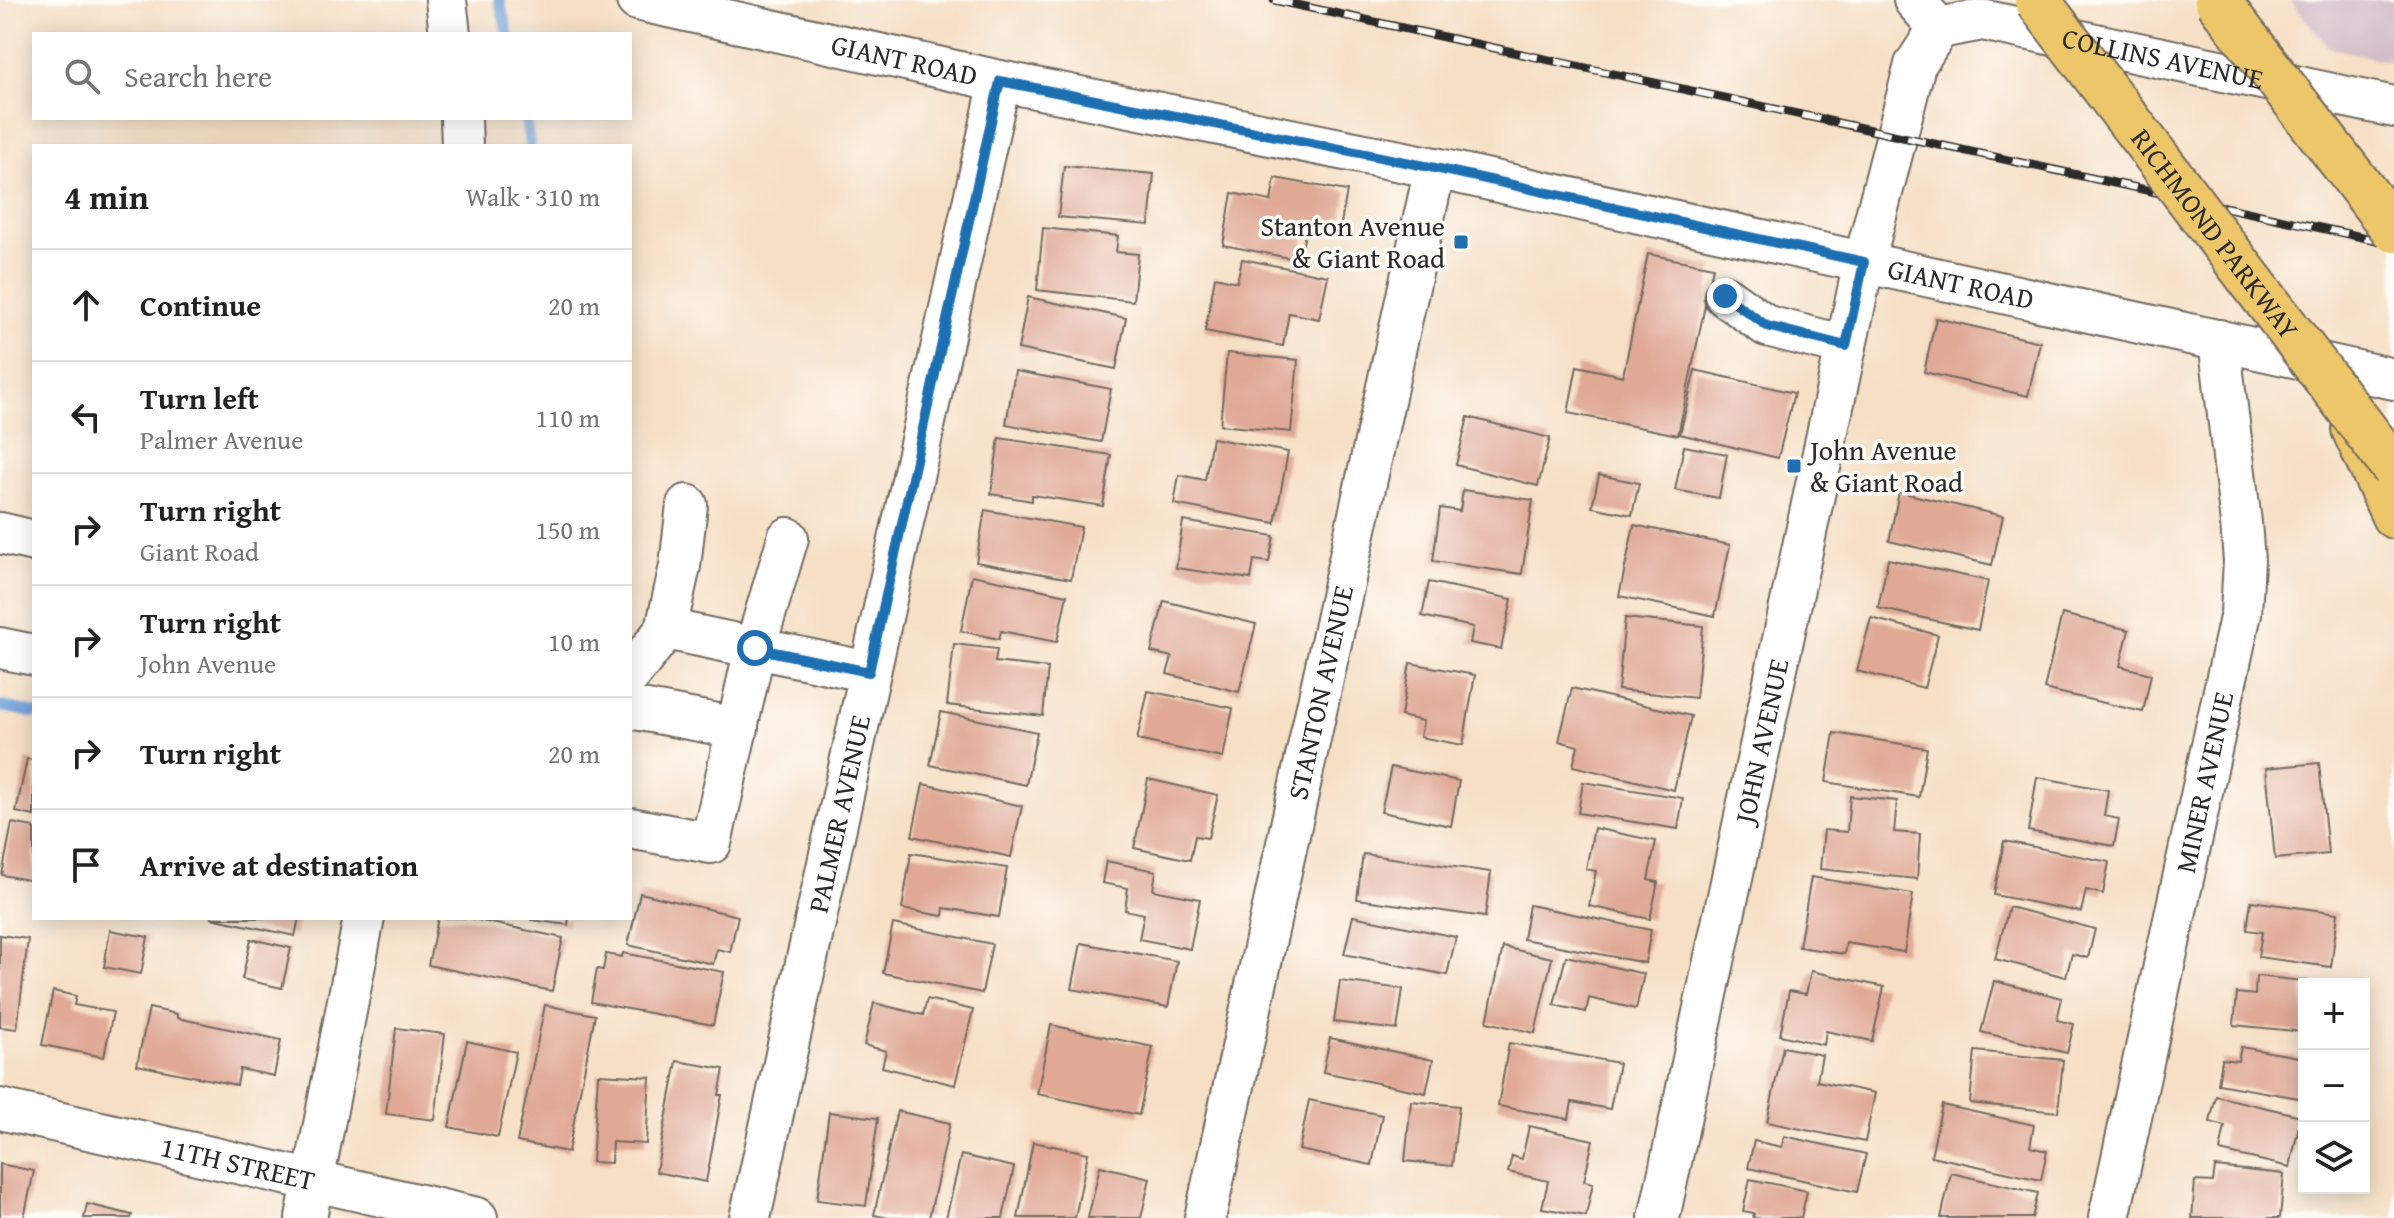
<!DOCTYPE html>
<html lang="en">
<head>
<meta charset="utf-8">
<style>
	:root { --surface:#fff; --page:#f6f6f6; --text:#222; --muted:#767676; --line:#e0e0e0 }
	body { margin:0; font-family:"Gentium Book Plus",serif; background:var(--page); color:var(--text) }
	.controls { position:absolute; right:24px; bottom:24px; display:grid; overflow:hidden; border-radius:0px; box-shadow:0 4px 20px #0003 }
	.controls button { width:72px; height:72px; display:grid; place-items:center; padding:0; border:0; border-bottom:2px solid var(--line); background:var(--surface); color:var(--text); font:40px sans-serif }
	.stop { position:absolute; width:24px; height:24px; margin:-18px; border:6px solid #1f6fb2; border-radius:50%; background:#fff }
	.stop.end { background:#1f6fb2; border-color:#fff; box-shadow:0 2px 8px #0008 }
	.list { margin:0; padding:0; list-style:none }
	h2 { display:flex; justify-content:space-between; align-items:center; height:104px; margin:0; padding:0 32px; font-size:34px }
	h2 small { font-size:26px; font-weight:400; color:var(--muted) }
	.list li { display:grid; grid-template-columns:52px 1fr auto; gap:24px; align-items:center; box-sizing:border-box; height:112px; padding:0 32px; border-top:2px solid var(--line) }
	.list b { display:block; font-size:30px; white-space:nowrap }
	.list p { margin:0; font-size:26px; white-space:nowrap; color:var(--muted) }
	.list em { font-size:26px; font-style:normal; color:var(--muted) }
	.icon { flex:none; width:44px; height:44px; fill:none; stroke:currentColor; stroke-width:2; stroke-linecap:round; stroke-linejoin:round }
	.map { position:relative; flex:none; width:2394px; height:1218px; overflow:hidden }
	.search { position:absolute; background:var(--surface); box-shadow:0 4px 20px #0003; left:32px; top:32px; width:600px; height:88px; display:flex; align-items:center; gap:20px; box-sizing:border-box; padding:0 28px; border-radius:0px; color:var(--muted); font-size:30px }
	.panel { position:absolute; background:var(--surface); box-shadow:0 4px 20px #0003; left:32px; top:144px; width:600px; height:776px; border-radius:0px }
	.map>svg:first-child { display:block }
	.industrial { fill:#d2bdc8 }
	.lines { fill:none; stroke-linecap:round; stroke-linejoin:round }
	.stream { stroke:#6d9fd8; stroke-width:11 }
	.building { fill:#e0a895 }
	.minor-casing { stroke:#726a61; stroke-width:44 }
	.highway-casing { stroke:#726a61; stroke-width:48 }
	.minor { stroke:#fff; stroke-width:40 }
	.highway { stroke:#ecc669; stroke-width:44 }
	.rail-casing { stroke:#2b2b2b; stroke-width:9 }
	.rail { stroke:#fdfcf7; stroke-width:6; stroke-dasharray:18; stroke-linecap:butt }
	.highway-bridge-casing { stroke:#726a61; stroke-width:48; stroke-linecap:butt }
	.highway-bridge { stroke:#ecc669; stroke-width:44 }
	.route { stroke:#1f6fb2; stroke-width:10 }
	.poi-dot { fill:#1f6fb2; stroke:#fdfcf7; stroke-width:3 }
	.labels { text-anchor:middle; stroke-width:7; stroke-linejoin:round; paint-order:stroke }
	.street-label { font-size:28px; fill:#2b2b2b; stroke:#fdfcf7 }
	.poi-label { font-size:28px; fill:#2b2b2b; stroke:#fdfcf7; text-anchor:end }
</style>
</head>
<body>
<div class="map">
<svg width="2394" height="1218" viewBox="0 0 2394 1218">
	<rect width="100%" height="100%" fill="#fdfcf7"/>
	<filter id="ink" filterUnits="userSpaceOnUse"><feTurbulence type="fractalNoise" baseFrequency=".0125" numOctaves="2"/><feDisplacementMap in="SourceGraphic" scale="16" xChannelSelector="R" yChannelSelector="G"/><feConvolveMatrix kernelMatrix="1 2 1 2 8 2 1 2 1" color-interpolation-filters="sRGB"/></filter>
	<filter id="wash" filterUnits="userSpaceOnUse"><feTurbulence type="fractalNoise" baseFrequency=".006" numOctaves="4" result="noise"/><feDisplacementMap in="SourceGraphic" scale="32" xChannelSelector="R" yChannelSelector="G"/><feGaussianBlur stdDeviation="1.8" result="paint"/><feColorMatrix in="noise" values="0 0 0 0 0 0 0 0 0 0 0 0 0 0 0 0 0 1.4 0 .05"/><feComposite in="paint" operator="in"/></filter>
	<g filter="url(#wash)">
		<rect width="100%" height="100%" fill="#f6dfc5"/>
		<path class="industrial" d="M2290,0H2394V63L2328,47Z"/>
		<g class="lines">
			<g class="stream">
				<path d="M499,0L508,34"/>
				<path d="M525,118L530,146"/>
				<path d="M0,706L34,713"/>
			</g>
		</g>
		<g id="blocks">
			<g class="building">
				<path d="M1064,166L1154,174L1149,225L1058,217Z"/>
				<path d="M1275,178L1347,191L1339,234L1306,228L1300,260L1223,245L1232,193L1271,201Z"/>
				<path d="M1043,228L1118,236L1116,252L1138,254L1133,301L1037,290Z"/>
				<path d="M1648,254L1713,267L1678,435L1568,413L1577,366L1623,376Z"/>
				<path d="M1242,259L1328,276L1319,319L1289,313L1283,346L1205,331L1215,277L1237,282Z"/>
				<path d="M1028,297L1126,318L1116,369L1018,349Z"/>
				<path d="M1936,318L2040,342L2028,396L1924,372Z"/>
				<path d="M1227,353L1298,360L1291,432L1220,425Z"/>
				<path d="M1695,370L1794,393L1778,458L1680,434Z"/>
				<path d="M1015,371L1111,389L1101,442L1006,424Z"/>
				<path d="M1468,417L1550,438L1538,486L1456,465Z"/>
				<path d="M999,438L1111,455L1103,506L1032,495V501L991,494Z"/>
				<path d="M1212,438L1288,452L1275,523L1174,504L1179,475L1205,480Z"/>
				<path d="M1684,446L1727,454L1719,498L1675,490Z"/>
				<path d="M1599,475L1639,483L1632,515L1592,507Z"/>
				<path d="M1463,490L1533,500L1522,574L1433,561L1440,508L1460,511Z"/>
				<path d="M1899,492L2003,516L1992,565L1889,541Z"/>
				<path d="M985,510L1081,527L1071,579L976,562Z"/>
				<path d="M1183,521L1274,536L1269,562L1254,560L1251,579L1176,568Z"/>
				<path d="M1634,525L1730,545L1715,616L1619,596Z"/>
				<path d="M1888,559L1988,581L1978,630L1878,608Z"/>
				<path d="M972,575L1067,595L1057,642L1001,631L999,639L961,631Z"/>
				<path d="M1429,582L1512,599L1501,649L1470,643L1473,627L1422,616Z"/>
				<path d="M1164,601L1256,624L1239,692L1167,674L1172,657L1151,652Z"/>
				<path d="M2062,614L2129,630L2120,666L2151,674L2143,712L2044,689Z"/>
				<path d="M1625,618L1703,626L1696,698L1618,690Z"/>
				<path d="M1871,618L1938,635L1924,688L1857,671Z"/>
				<path d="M954,644L997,649L995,662L1048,668L1043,716L947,705Z"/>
				<path d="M1410,663L1475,675L1463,745L1420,737L1423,721L1401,716Z"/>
				<path d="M1572,688L1691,716L1674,790L1573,766L1578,746L1559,741Z"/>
				<path d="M1148,691L1233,708L1223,758L1137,740Z"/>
				<path d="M941,712L1037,732L1026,785L930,765Z"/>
				<path d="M1834,733L1927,748L1919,797L1826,782Z"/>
				<path d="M27,759L34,760V816L16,812Z"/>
				<path d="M2319,763L2328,854L2275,859L2266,768Z"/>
				<path d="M1391,767L1459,781L1451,826L1381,812Z"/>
				<path d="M2037,777L2108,790L2104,816L2119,819L2114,846L2028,831Z"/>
				<path d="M1148,779L1218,795L1208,838L1195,836L1190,860L1134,848Z"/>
				<path d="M1583,782L1683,798L1678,829L1578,813Z"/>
				<path d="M923,784L1022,806L1011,857L912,836Z"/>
				<path d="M1850,796L1897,801L1894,832L1920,834L1917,879L1820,869L1824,830L1847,832Z"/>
				<path d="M12,823L34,827V881L2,875Z"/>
				<path d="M1594,828L1656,841L1648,880L1658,882L1650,919L1589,906L1596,871L1586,869Z"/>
				<path d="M2004,841L2109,862L2103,894L2086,890L2081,912L1994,895Z"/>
				<path d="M911,853L1007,868L999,917L944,908L943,916L902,909Z"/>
				<path d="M1363,854L1491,872L1485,917L1357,899Z"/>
				<path d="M1106,861L1156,871L1153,890L1200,899L1190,949L1139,939L1144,914L1125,910L1128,888L1102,883Z"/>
				<path d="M1811,877L1913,894L1904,952L1846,943L1844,954L1799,947Z"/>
				<path d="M640,893L738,916L730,952L717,949L713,964L628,945Z"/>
				<path d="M2251,901L2338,913L2331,967L2258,957L2262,932L2247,930Z"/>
				<path d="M1529,905L1651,930L1645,963L1523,939Z"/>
				<path d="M2009,907L2095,929L2088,958L2072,954L2066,977L1995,959Z"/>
				<path d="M1353,916L1456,937L1447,975L1344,954Z"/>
				<path d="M211,918H299L295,936Z"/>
				<path d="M438,918H468L563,938L552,991L428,965Z"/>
				<path d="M531,918H569L568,925L531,920Z"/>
				<path d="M893,924L992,944L982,993L883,973Z"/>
				<path d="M110,930L148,937L141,974L104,967Z"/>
				<path d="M0,935L28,939L17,1029L0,1027Z"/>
				<path d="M251,939L291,948L282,988L242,979Z"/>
				<path d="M1081,943L1177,961L1168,1007L1072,989Z"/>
				<path d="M1503,947L1552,958L1535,1033L1487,1022Z"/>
				<path d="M623,953L724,972L713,1025L591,1002L597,969L603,970L606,954L622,957Z"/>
				<path d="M1566,956L1644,974L1636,1009L1589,998L1586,1012L1554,1005Z"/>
				<path d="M1811,971L1884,987L1872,1041L1826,1031L1824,1045L1780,1035L1789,991L1806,994Z"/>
				<path d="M2256,976L2314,982L2313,984H2304V1032L2234,1025L2237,993L2255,995Z"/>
				<path d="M1340,981L1403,989L1397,1030L1334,1022Z"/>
				<path d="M1994,981L2062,998L2057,1020L2074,1024L2067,1053L1981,1032Z"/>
				<path d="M53,991L76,996L74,1005L113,1012L104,1057L42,1045Z"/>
				<path d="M927,999L973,1010L955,1085L882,1067L886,1051L864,1045L874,1003L923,1015Z"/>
				<path d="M545,1005L595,1015L568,1152L517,1142Z"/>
				<path d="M149,1008L177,1014V1018L281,1040L274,1076L240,1069L237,1085L137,1065Z"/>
				<path d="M1051,1025L1153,1047L1139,1115L1037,1094Z"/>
				<path d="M396,1028L445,1034L435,1120L386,1114Z"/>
				<path d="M1330,1038L1433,1060L1426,1093L1323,1072Z"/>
				<path d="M467,1041L516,1052L498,1137L449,1127Z"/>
				<path d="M1509,1043L1619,1063L1610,1109L1572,1102L1569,1119L1498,1106Z"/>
				<path d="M1783,1047L1822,1055L1817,1081L1875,1093L1865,1142L1767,1122Z"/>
				<path d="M2241,1047L2304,1058V1099L2218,1084L2222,1059L2238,1061Z"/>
				<path d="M1975,1051L2063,1060L2058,1112L1970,1103Z"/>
				<path d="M677,1061L724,1069L719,1095H722L706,1182L656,1172Z"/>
				<path d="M598,1074L650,1077L646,1144L612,1142L611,1163L592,1162Z"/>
				<path d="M2216,1096L2301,1116L2290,1167L2220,1151L2225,1126L2210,1122Z"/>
				<path d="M1309,1100L1382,1115L1372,1165L1299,1150Z"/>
				<path d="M1411,1101L1459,1106L1452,1166L1405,1161Z"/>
				<path d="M1942,1105L2034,1125L2030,1147L2047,1151L2041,1180L1931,1156Z"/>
				<path d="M897,1111L950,1123L929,1218H888L874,1215Z"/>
				<path d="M829,1112L878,1118L866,1206L817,1200Z"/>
				<path d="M1529,1126L1593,1140L1584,1181L1593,1183L1586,1216L1542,1208L1548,1181L1508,1172L1512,1156L1522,1159Z"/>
				<path d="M1784,1136L1866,1154L1857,1192L1748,1168L1754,1141L1782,1147Z"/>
				<path d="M1033,1142L1088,1153L1075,1218H1018Z"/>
				<path d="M961,1155L1014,1167L1003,1218H946Z"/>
				<path d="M0,1164L34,1171L24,1218H0Z"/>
				<path d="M1100,1166L1150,1178L1141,1218H1088Z"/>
				<path d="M2215,1167L2284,1174L2280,1218H2192L2195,1181L2213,1182Z"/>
				<path d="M1951,1173L2038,1193L2032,1218H1941Z"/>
				<path d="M1750,1179L1807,1191L1801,1218H1753L1754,1213L1743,1211Z"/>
				<path d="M87,1204L132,1215L131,1218H84Z"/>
			</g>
		</g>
	</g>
	<g filter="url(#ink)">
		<use href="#blocks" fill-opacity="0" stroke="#726a61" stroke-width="2"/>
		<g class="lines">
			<g class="minor-casing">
				<g id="minor">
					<path d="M446,0L450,34"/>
					<path id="s1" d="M637,0L1000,81L1435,168L2394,379"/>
					<path d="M1914,0L1939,28"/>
					<path d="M461,118L462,146"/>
					<path d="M1725,296L1767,326L1846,346"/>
					<path d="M0,533L34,541"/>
					<path d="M666,629L680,566L687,505"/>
					<path d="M0,648L34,655"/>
					<path d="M630,675L666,629L869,672"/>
					<path d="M630,708L738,728"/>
					<path d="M630,828L711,843L755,648L788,538"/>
					<path id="s2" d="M0,1109L477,1218"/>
					<path d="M306,1218L364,918"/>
					<path id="s3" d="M750,1218L1000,81"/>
					<path id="s4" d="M1205,1218L1435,168"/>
					<path id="s5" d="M1659,1218L1864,262L1915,65L1939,28L1982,20L2394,107"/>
					<path id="s6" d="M2109,1218L2241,613L2244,561L2241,523L2219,340"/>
				</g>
			</g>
			<g class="highway-casing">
				<path id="highway" d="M2354,429L2394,516"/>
			</g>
			<use href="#minor" class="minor"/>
			<use href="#highway" class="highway"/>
			<g class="rail-casing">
				<path id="rail" d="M1274,0L2394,244"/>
			</g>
			<use href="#rail" class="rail"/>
			<g class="highway-bridge-casing">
				<g id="highway-bridge">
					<path id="s7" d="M2037,0L2394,468"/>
					<path d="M2217,0L2394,230"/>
				</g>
			</g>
			<use href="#highway-bridge" class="highway-bridge"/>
		</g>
	</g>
	<g class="lines" filter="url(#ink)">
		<path class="route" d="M755,648L869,672L1000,81L1435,168L1864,262L1846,346L1767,326L1725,296"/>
	</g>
	<g class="poi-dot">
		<rect x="1453" y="234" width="16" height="16" rx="4"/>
		<rect x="1786" y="458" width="16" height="16" rx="4"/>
	</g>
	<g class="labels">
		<g class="street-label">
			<text dy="10" stroke="none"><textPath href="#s5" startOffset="1454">COLLINS AVENUE</textPath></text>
			<text dy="10" stroke="none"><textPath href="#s1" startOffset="274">GIANT ROAD</textPath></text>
			<text dy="10" stroke="none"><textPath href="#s7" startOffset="294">RICHMOND PARKWAY</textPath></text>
			<text dy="10" stroke="none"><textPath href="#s1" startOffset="1354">GIANT ROAD</textPath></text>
			<text dy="10" stroke="none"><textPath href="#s4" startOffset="538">STANTON AVENUE</textPath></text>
			<text dy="10" stroke="none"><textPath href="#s5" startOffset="488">JOHN AVENUE</textPath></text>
			<text dy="10" stroke="none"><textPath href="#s6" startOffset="446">MINER AVENUE</textPath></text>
			<text dy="10" stroke="none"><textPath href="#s3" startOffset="414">PALMER AVENUE</textPath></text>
			<text dy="10" stroke="none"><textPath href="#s2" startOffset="244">11TH STREET</textPath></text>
		</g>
		<g class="poi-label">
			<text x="1445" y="236">Stanton Avenue<tspan x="1445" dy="32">&amp; Giant Road</tspan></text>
			<text x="1810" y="460" text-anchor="start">John Avenue<tspan x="1810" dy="32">&amp; Giant Road</tspan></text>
		</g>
	</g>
</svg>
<div class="controls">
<button>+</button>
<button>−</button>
<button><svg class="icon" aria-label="layers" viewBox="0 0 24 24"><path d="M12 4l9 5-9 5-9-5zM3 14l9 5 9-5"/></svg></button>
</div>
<div class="stop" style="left:755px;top:648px"></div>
<div class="stop end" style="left:1725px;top:296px"></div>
<div class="search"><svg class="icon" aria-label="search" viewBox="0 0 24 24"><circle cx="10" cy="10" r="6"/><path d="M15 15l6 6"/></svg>Search here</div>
<section class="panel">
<h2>4 min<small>Walk · 310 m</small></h2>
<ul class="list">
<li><svg class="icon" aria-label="ahead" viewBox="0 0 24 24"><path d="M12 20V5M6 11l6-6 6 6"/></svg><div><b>Continue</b></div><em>20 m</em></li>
<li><svg class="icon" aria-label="left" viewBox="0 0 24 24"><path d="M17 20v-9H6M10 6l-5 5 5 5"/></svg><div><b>Turn left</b><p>Palmer Avenue</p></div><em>110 m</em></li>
<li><svg class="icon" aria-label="right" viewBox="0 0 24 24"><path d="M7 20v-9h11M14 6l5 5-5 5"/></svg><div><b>Turn right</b><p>Giant Road</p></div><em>150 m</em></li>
<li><svg class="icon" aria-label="right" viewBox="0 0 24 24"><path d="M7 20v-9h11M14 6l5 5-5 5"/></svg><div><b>Turn right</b><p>John Avenue</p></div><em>10 m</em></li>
<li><svg class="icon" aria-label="right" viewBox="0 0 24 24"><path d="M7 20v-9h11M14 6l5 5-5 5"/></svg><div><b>Turn right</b></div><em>20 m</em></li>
<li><svg class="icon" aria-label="arrive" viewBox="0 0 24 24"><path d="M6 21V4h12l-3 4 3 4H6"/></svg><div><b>Arrive at destination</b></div></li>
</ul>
</section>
</div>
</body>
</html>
